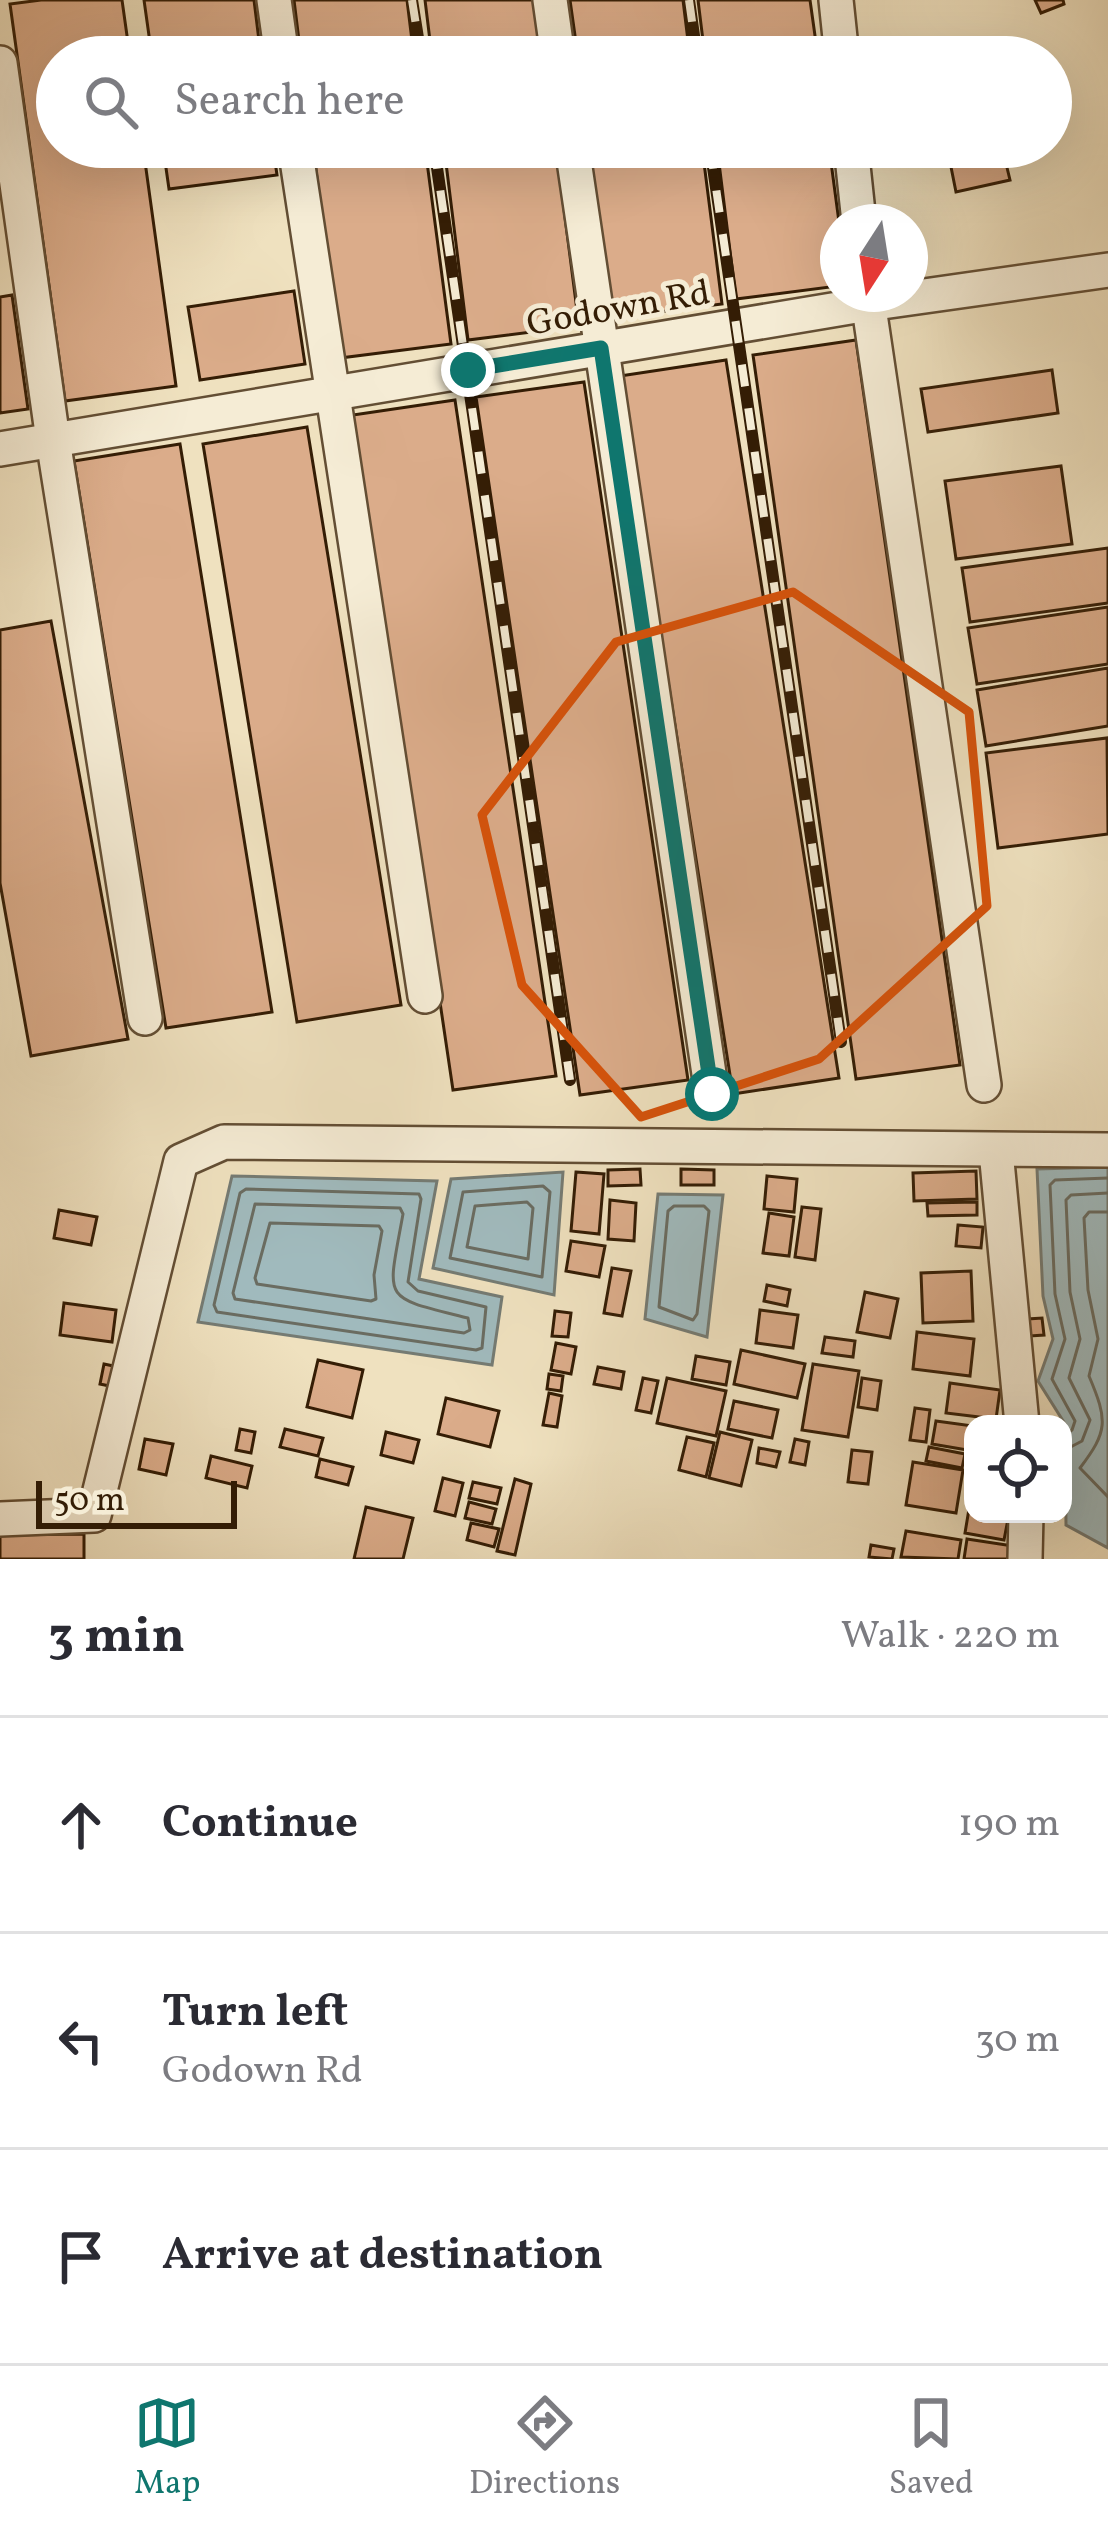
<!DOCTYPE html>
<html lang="en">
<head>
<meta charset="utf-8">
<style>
	:root { --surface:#fff; --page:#f2f2f3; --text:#2b2b33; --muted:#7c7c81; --line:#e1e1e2; --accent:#0f766e }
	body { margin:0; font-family:Vollkorn,serif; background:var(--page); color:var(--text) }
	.controls { position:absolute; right:36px; bottom:36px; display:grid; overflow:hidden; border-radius:24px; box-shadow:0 12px 48px #0002 }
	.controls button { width:108px; height:108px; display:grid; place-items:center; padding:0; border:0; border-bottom:3px solid var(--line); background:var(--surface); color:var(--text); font:60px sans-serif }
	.compass { position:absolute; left:820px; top:204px; width:108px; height:108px; border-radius:50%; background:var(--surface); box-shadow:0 12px 48px #0002; rotate:192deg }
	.scale { position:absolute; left:36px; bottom:30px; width:201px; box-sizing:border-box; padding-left:12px; border:6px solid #341d05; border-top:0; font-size:33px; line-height:42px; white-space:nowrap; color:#341d05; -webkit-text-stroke:9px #f5ecd5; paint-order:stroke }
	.stop { position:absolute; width:36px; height:36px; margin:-27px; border:9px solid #0f766e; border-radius:50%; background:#fff }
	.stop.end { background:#0f766e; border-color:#fff; box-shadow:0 3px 12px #0008 }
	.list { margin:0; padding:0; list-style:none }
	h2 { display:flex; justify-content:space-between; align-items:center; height:156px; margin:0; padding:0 48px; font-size:51px }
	h2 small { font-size:39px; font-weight:400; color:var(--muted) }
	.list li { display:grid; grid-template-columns:78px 1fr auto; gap:36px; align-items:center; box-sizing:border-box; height:216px; padding:0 48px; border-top:3px solid var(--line) }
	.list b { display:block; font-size:45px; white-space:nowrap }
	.list p { margin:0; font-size:39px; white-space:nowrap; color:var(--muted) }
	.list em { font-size:39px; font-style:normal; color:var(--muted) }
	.icon { flex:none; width:66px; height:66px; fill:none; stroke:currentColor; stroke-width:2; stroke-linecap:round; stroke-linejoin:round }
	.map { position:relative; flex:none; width:1108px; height:1559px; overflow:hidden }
	.search { position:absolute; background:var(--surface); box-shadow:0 12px 48px #0002; left:36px; right:36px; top:36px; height:132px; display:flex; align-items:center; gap:30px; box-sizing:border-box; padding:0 42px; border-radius:66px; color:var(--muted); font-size:45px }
	.sheet { height:804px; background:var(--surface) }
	nav { display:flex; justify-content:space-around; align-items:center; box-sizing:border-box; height:168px; border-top:3px solid var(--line); background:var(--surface); font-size:33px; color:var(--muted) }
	nav a { display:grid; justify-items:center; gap:6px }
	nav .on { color:var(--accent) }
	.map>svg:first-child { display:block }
	.water { fill:#a0babd; stroke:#757b73; stroke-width:3 }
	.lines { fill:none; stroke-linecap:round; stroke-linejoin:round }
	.shore { stroke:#6a6c61; stroke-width:3 }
	.building { fill:#dbac8a; stroke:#341d05; stroke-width:3 }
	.minor-casing { stroke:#634e34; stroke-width:38 }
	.minor { stroke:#f5ecd5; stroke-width:33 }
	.rail-casing { stroke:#341d05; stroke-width:12 }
	.rail { stroke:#f5ecd5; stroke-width:8; stroke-dasharray:22; stroke-linecap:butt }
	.route { stroke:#0f766e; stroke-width:15 }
	.marked { fill:none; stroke:#d6530b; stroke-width:9; stroke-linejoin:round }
	.labels { text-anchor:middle; stroke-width:10; stroke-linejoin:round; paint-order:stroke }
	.street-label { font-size:36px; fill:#341d05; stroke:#f5ecd5 }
</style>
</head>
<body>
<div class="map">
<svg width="1108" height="1559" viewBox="0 0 1108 1559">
	<rect width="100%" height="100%" fill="#efe1bf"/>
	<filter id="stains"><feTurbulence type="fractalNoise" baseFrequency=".00167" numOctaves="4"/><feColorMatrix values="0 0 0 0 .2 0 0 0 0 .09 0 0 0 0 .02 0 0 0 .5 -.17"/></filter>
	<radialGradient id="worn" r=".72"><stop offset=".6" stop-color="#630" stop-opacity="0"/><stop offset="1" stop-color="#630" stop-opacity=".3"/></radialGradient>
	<g class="water">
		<path d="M1108,1167V1548L1066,1525L1065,1424L1038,1381L1053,1339L1043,1296L1037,1169Z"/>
		<path d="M563,1172L554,1295L433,1268L451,1179Z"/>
		<path d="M232,1176L437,1181L419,1279L502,1297L492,1365L198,1322Z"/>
		<path d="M658,1194L723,1195L707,1337L645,1319Z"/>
	</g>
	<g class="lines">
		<g class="shore">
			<path d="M543,1186L550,1192L542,1277L450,1258L463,1192Z"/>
			<path d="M246,1189L419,1194L421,1199L408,1282L418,1291L486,1307L482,1348L476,1350L217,1312L214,1305L240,1193Z"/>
			<path d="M527,1202L533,1208L528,1259L467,1247L475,1206Z"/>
			<path d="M255,1204L400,1208L403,1214C387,1303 380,1296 468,1318L470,1330L464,1333L235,1299L233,1293Z"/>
			<path d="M674,1206H704L709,1211L697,1314L693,1320L659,1307L668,1211Z"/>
			<path d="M1108,1212H1089L1084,1218L1088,1290L1098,1339L1089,1376C1108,1421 1108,1431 1080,1468L1108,1497"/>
			<path d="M270,1223L379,1226L382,1231L374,1275L376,1299L371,1301L257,1284L255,1278Z"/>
			<path d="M1063,1436L1072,1430L1075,1421L1052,1379L1065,1339L1055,1294L1050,1185L1055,1180L1108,1178"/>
			<path d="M1063,1451L1082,1441L1090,1420L1069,1378L1080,1339L1070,1292L1066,1200L1071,1195L1108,1193"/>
		</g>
	</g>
	<g class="building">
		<path d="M41,0H122L130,57H57V147H143L176,386L65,401L10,4Z"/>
		<path d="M144,0H254L261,57H152Z"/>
		<path d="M294,0H407L414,57H301Z"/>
		<path d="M425,0H538L545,57H432Z"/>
		<path d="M570,0H683L690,57H578Z"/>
		<path d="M698,0H810L818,57H705Z"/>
		<path d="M1035,0H1063L1064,4L1041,13Z"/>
		<path d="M163,147H273L277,175L169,189Z"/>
		<path d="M313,147H425L451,344L340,358Z"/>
		<path d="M444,147H556L579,326L468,340Z"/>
		<path d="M589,147H702L722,304L611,318Z"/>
		<path d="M717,147H829L839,222L838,286L736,299Z"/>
		<path d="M1003,151L1010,180L956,192L950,162Z"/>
		<path d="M294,291L305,364L200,380L188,307Z"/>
		<path d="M12,295L28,409L0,413V297Z"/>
		<path d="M856,340L960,1065L856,1079L753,355Z"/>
		<path d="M726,360L839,1078L733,1094L620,376Z"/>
		<path d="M1052,370L1058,413L928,432L921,389Z"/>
		<path d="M584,382L688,1080L580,1095L476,397Z"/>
		<path d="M455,400L556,1076L453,1090L353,415Z"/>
		<path d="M307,427L401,1005L297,1022L203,444Z"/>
		<path d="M180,444L272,1012L166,1028L74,461Z"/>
		<path d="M1061,466L1072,544L956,559L945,481Z"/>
		<path d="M1108,548V603L970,622L962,568Z"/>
		<path d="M1108,607V664L977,684L968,628Z"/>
		<path d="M51,621L128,1039L31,1056L0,883V630Z"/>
		<path d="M1108,668V726L986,746L977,690Z"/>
		<path d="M1107,738L1108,834L998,848L986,753Z"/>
		<path d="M640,1169L641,1185L608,1186V1170Z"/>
		<path d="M681,1169L714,1170V1185H681Z"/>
		<path d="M976,1171L977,1199L914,1201L913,1173Z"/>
		<path d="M576,1172L604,1174L599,1234L571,1231Z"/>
		<path d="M767,1176L797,1179L794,1212L764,1209Z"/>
		<path d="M610,1200L636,1203L634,1241L608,1239Z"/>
		<path d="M977,1202V1215L928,1216L927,1203Z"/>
		<path d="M802,1207L821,1209L815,1260L795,1257Z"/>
		<path d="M59,1210L97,1217L91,1245L54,1238Z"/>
		<path d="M769,1213L794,1217L789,1256L763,1253Z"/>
		<path d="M958,1225L983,1227L981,1248L956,1246Z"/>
		<path d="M571,1241L605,1246L599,1277L566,1271Z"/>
		<path d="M612,1268L631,1271L622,1316L604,1313Z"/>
		<path d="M971,1271L973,1321L923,1323L921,1273Z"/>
		<path d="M767,1285L790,1290L787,1306L764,1301Z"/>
		<path d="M865,1292L898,1299L890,1338L857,1332Z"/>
		<path d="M64,1303L116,1310L112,1342L60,1335Z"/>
		<path d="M760,1310L798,1315L793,1348L756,1343Z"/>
		<path d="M555,1311L571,1313L568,1337L552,1336Z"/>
		<path d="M1042,1318L1044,1335L1030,1336L1028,1319Z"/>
		<path d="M917,1332L974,1339L970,1376L913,1369Z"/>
		<path d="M825,1337L855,1341L853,1357L822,1353Z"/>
		<path d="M556,1343L576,1347L571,1374L551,1370Z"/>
		<path d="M741,1350L805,1364L797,1398L734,1384Z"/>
		<path d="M696,1356L730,1362L726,1385L692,1379Z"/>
		<path d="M318,1360L363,1370L352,1418L307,1407Z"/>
		<path d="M104,1364L118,1367L114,1387L100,1384Z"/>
		<path d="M813,1364L859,1371L848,1437L802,1430Z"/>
		<path d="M598,1367L624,1372L621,1389L594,1384Z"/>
		<path d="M549,1374L563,1376L561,1391L547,1389Z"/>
		<path d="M643,1378L658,1381L651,1413L636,1410Z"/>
		<path d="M667,1378L726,1391L716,1436L657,1423Z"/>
		<path d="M862,1378L881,1381L877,1410L858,1407Z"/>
		<path d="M950,1383L1000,1390L996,1419L946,1413Z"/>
		<path d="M549,1393L562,1396L557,1427L543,1425Z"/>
		<path d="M446,1398L499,1411L490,1447L438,1434Z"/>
		<path d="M734,1401L778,1410L772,1438L728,1429Z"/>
		<path d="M915,1408L930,1410L926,1442L910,1440Z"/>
		<path d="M936,1421L973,1426V1451L932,1444Z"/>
		<path d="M240,1429L255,1432L251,1453L236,1450Z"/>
		<path d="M285,1429L323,1438L318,1456L280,1447Z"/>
		<path d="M386,1432L419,1440L413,1463L381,1455Z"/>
		<path d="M720,1432L752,1440L741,1486L709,1478Z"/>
		<path d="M687,1437L714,1443L706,1477L679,1470Z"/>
		<path d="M145,1439L173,1444L166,1475L139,1469Z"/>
		<path d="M795,1439L809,1442L805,1465L790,1462Z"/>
		<path d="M929,1447L965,1454L962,1468L926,1461Z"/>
		<path d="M759,1448L780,1452L776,1467L757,1463Z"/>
		<path d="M852,1450L872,1452L868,1484L848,1482Z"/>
		<path d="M211,1456L252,1466L247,1488L206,1478Z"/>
		<path d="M320,1459L353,1467L348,1485L316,1477Z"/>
		<path d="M913,1462L963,1470L956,1513L906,1505Z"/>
		<path d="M443,1478L463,1483L455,1516L435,1511Z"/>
		<path d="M515,1479L531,1484L515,1555L497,1551Z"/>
		<path d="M473,1482L501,1488L497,1504L469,1498Z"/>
		<path d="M971,1497L973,1514H1009L1004,1540L965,1533Z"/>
		<path d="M469,1502L496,1509L492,1524L465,1518Z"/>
		<path d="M366,1507L413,1518L403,1559H354Z"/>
		<path d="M471,1523L499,1529L494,1547L467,1540Z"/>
		<path d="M906,1531L961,1540L958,1559L901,1557Z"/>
		<path d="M84,1534V1559H0V1535Z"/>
		<path d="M967,1539L1013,1546L1011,1559H964Z"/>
		<path d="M871,1545L894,1549L892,1559L869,1557Z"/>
	</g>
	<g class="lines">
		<g class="minor-casing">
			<g id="minor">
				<path d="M274,0L282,57"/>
				<path d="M550,0L558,57"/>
				<path d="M836,0L842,57"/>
				<path d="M0,63L53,440L145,1018"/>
				<path d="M295,147L425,996"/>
				<path d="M572,147L712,1094"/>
				<path d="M851,147L859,222"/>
				<path d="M867,294L984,1085"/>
				<path d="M0,449L868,304L1108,270"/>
				<path d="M996,1151L1022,1424"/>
				<path d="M0,1519L94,1515L181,1161L224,1142L1108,1150"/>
				<path d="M1025,1559L1026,1514"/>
			</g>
		</g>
		<use href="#minor" class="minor"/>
		<g class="rail-casing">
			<g id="rail">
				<path d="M412,0L421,57"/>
				<path d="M689,0L697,57"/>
				<path d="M434,147L570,1080"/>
				<path d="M710,147L841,1042"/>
			</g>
		</g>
		<use href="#rail" class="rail"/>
	</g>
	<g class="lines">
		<path class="route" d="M468,370L601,348L712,1094"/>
	</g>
	<path class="marked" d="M793,592L969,712L987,906L819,1059L641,1117L522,985L482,815L616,642Z"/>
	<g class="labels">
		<g class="street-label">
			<text transform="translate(618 306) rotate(-10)" y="13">Godown Rd</text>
		</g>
	</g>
	<rect width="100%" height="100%" filter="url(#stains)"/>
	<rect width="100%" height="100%" fill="url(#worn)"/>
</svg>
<div class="controls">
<button><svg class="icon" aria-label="locate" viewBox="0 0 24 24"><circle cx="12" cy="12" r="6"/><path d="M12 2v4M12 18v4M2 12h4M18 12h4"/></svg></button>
</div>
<svg class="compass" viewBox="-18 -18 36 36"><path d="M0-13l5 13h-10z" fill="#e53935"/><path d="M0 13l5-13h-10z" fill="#7c7c81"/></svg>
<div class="scale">50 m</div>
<div class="stop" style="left:712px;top:1094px"></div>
<div class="stop end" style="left:468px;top:370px"></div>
<div class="search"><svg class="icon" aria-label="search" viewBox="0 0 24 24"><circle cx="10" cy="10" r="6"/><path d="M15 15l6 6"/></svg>Search here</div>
</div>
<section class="sheet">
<h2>3 min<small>Walk · 220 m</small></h2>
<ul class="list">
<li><svg class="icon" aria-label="ahead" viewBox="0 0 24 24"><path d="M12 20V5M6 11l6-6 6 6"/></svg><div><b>Continue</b></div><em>190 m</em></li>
<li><svg class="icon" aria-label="left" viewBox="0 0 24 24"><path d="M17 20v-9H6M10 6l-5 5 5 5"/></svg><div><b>Turn left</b><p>Godown Rd</p></div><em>30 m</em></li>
<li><svg class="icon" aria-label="arrive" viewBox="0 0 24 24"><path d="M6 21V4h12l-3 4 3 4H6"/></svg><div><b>Arrive at destination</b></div></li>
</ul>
</section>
<nav>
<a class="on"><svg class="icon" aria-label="map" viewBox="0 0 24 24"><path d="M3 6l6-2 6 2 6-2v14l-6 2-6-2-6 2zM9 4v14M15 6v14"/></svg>Map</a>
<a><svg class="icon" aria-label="directions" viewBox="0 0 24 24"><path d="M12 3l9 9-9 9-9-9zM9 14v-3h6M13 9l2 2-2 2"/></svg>Directions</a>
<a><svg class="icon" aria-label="saved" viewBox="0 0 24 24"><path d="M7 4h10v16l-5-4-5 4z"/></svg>Saved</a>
</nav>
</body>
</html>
